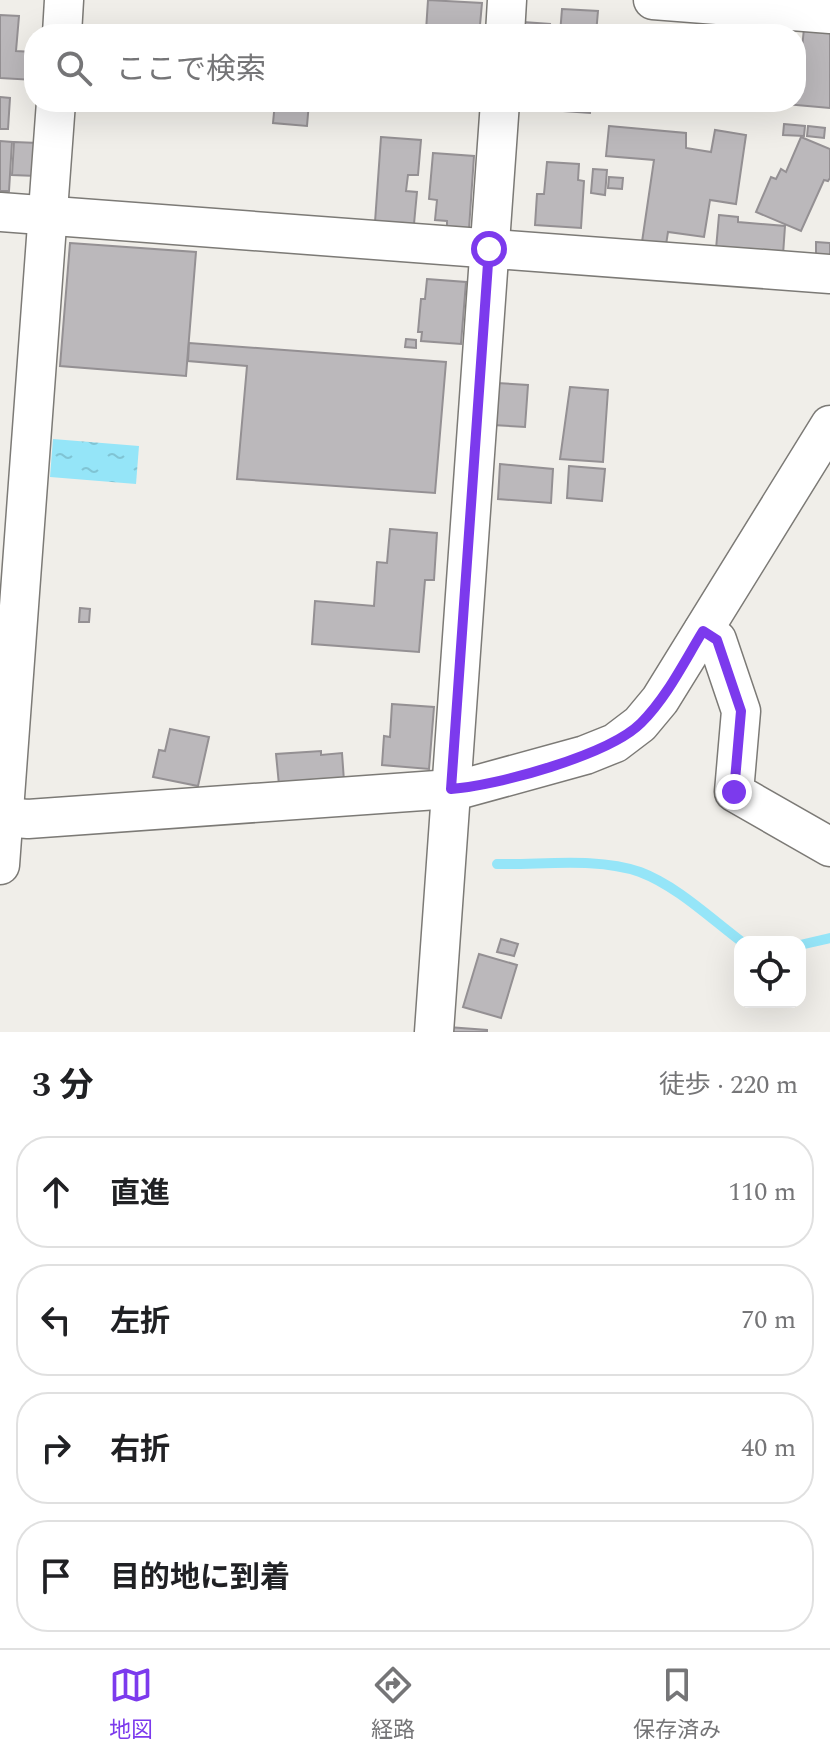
<!DOCTYPE html>
<html lang="ja">
<head>
<meta charset="utf-8">
<style>
	:root { --surface:#fff; --page:#f6f6f6; --text:#202124; --muted:#757577; --line:#e0e0e0; --accent:#7c3aed }
	body { margin:0; font-family:Spectral,"Noto Sans JP",serif; background:var(--page); color:var(--text) }
	.controls { position:absolute; right:24px; bottom:24px; display:grid; overflow:hidden; border-radius:16px; box-shadow:0 8px 32px #0002 }
	.controls button { width:72px; height:72px; display:grid; place-items:center; padding:0; border:0; border-bottom:2px solid var(--line); background:var(--surface); color:var(--text); font:40px sans-serif }
	.stop { position:absolute; width:24px; height:24px; margin:-18px; border:6px solid #7c3aed; border-radius:50%; background:#fff }
	.stop.end { background:#7c3aed; border-color:#fff; box-shadow:0 2px 8px #0008 }
	.list { margin:0; padding:0; list-style:none }
	h2 { display:flex; justify-content:space-between; align-items:center; height:104px; margin:0; padding:0 32px; font-size:34px }
	h2 small { font-size:26px; font-weight:400; color:var(--muted) }
	.list li { display:grid; grid-template-columns:52px 1fr auto; gap:24px; align-items:center; box-sizing:border-box; height:112px; margin:0 16px 16px; padding:0 16px; border:2px solid var(--line); border-radius:32px }
	.list b { display:block; font-size:30px; white-space:nowrap }
	.list em { font-size:26px; font-style:normal; color:var(--muted) }
	.icon { flex:none; width:44px; height:44px; fill:none; stroke:currentColor; stroke-width:2; stroke-linecap:round; stroke-linejoin:round }
	.map { position:relative; flex:none; width:830px; height:1032px; overflow:hidden }
	.search { position:absolute; background:var(--surface); box-shadow:0 8px 32px #0002; left:24px; right:24px; top:24px; height:88px; display:flex; align-items:center; gap:20px; box-sizing:border-box; padding:0 28px; border-radius:32px; color:var(--muted); font-size:30px }
	.sheet { height:616px; background:var(--surface) }
	nav { display:flex; justify-content:space-around; align-items:center; box-sizing:border-box; height:112px; border-top:2px solid var(--line); background:var(--surface); font-size:22px; color:var(--muted) }
	nav a { display:grid; justify-items:center; gap:4px }
	nav .on { color:var(--accent) }
	.map>svg:first-child { display:block }
	.water { fill:url(#water-ripples) }
	.lines { fill:none; stroke-linecap:round; stroke-linejoin:round }
	.stream { stroke:#95e5f8; stroke-width:10 }
	.building { fill:#bbb8bb; stroke:#949093; stroke-width:2 }
	.minor-casing { stroke:#7c7a76; stroke-width:41 }
	.minor { stroke:#fff; stroke-width:38 }
	.route { stroke:#7c3aed; stroke-width:10 }
</style>
</head>
<body>
<div class="map">
<svg width="830" height="1032" viewBox="0 0 830 1032">
	<defs>
		<pattern id="water-ripples" width="26" height="14" patternUnits="userSpaceOnUse" patternTransform="scale(2)"><rect width="26" height="14" fill="#95e5f8"/><path d="M2 4q2-2 4 0t4 0M15 11q2-2 4 0t4 0" fill="none" stroke="#80c4d4"/></pattern>
	</defs>
	<rect width="100%" height="100%" fill="#f0eee9"/>
	<path class="water" d="M53,439L139,446L136,484L50,477Z"/>
	<g class="lines">
		<g class="stream">
			<path d="M497,864C542,865 597,857 640,872C677,886 710,918 742,942"/>
			<path d="M800,945L830,938"/>
		</g>
	</g>
	<g class="building">
		<path d="M428,0L482,3L480,25H475L474,34H431L426,31Z"/>
		<path d="M562,9L598,11L596,34H560Z"/>
		<path d="M0,15L19,16L16,51L34,52V80L0,78Z"/>
		<path d="M523,22L550,24L549,34H522Z"/>
		<path d="M309,27L371,32L370,34H308Z"/>
		<path d="M804,28L830,31V108L785,104L796,102V69H800Z"/>
		<path d="M0,97L10,98L8,129H0Z"/>
		<path d="M275,102H309L307,126L273,123Z"/>
		<path d="M550,102H591L590,113L550,110Z"/>
		<path d="M784,124L805,126L804,136L783,135Z"/>
		<path d="M609,126L686,133V148L711,152L715,130L746,135L736,204L710,200L704,237L668,232L666,245L642,242L654,160L606,156Z"/>
		<path d="M808,126L825,128L824,138L807,136Z"/>
		<path d="M381,137L421,140L418,175H408L406,191L417,192L414,224L375,222Z"/>
		<path d="M801,137L830,149V178L828,181L824,180L801,231L756,212L771,177L776,179L781,169L786,172Z"/>
		<path d="M0,141L12,142L9,191H0Z"/>
		<path d="M14,142L38,143L36,176L12,175Z"/>
		<path d="M433,153L474,156L469,229L447,227V221L435,220L437,200L429,199Z"/>
		<path d="M547,162L579,164L578,180L584,181L581,228L535,225L537,194H544Z"/>
		<path d="M593,169L607,170L605,195L591,193Z"/>
		<path d="M609,177L623,178L622,189L608,188Z"/>
		<path d="M719,215L738,217V222L785,226L783,255L716,249Z"/>
		<path d="M816,242L830,243V256L816,255Z"/>
		<path d="M70,243L196,252L186,376L60,366Z"/>
		<path d="M427,279L466,282L461,344L421,341L422,332H418L421,299H425Z"/>
		<path d="M406,339L416,340V348L405,347Z"/>
		<path d="M189,343L446,362L435,493L237,479L247,366L188,361Z"/>
		<path d="M497,383L528,385L525,427L493,425Z"/>
		<path d="M570,387L608,390L603,462L560,459Z"/>
		<path d="M500,464L553,469L551,503L498,499Z"/>
		<path d="M569,466L605,469L602,501L567,498Z"/>
		<path d="M390,529L437,533L434,580H425L419,652L312,644L315,601L374,606L377,562L387,563Z"/>
		<path d="M80,608L90,609L89,622H79Z"/>
		<path d="M392,704L434,707L429,769L382,765L384,736L390,737Z"/>
		<path d="M170,729L209,737L198,786L153,777L159,750L165,751Z"/>
		<path d="M321,751V755L342,753L344,781L279,785L276,754Z"/>
		<path d="M501,939L518,944L514,956L497,952Z"/>
		<path d="M479,954L517,965L501,1018L463,1007Z"/>
		<path d="M448,1027L487,1030V1032H448Z"/>
	</g>
	<g class="lines">
		<g class="minor-casing">
			<g id="minor">
				<path d="M653,0L830,14"/>
				<path d="M62,34L64,0"/>
				<path d="M505,34L507,0"/>
				<path d="M0,212L830,274"/>
				<path d="M703,631L717,640L741,711L734,792L830,847"/>
				<path d="M3,817L28,819L465,788L585,755L615,743L640,724L660,700L830,425"/>
				<path d="M0,865L56,102"/>
				<path d="M434,1032L500,102"/>
			</g>
		</g>
		<use href="#minor" class="minor"/>
	</g>
	<g class="lines">
		<path class="route" d="M489,249L451,789C496,786 609,755 641,723C667,697 684,662 703,631L717,640L741,711L734,792"/>
	</g>
</svg>
<div class="controls">
<button><svg class="icon" aria-label="locate" viewBox="0 0 24 24"><circle cx="12" cy="12" r="6"/><path d="M12 2v4M12 18v4M2 12h4M18 12h4"/></svg></button>
</div>
<div class="stop" style="left:489px;top:249px"></div>
<div class="stop end" style="left:734px;top:792px"></div>
<div class="search"><svg class="icon" aria-label="search" viewBox="0 0 24 24"><circle cx="10" cy="10" r="6"/><path d="M15 15l6 6"/></svg>ここで検索</div>
</div>
<section class="sheet">
<h2>3 分<small>徒歩 · 220 m</small></h2>
<ul class="list">
<li><svg class="icon" aria-label="ahead" viewBox="0 0 24 24"><path d="M12 20V5M6 11l6-6 6 6"/></svg><div><b>直進</b></div><em>110 m</em></li>
<li><svg class="icon" aria-label="left" viewBox="0 0 24 24"><path d="M17 20v-9H6M10 6l-5 5 5 5"/></svg><div><b>左折</b></div><em>70 m</em></li>
<li><svg class="icon" aria-label="right" viewBox="0 0 24 24"><path d="M7 20v-9h11M14 6l5 5-5 5"/></svg><div><b>右折</b></div><em>40 m</em></li>
<li><svg class="icon" aria-label="arrive" viewBox="0 0 24 24"><path d="M6 21V4h12l-3 4 3 4H6"/></svg><div><b>目的地に到着</b></div></li>
</ul>
</section>
<nav>
<a class="on"><svg class="icon" aria-label="map" viewBox="0 0 24 24"><path d="M3 6l6-2 6 2 6-2v14l-6 2-6-2-6 2zM9 4v14M15 6v14"/></svg>地図</a>
<a><svg class="icon" aria-label="directions" viewBox="0 0 24 24"><path d="M12 3l9 9-9 9-9-9zM9 14v-3h6M13 9l2 2-2 2"/></svg>経路</a>
<a><svg class="icon" aria-label="saved" viewBox="0 0 24 24"><path d="M7 4h10v16l-5-4-5 4z"/></svg>保存済み</a>
</nav>
</body>
</html>
